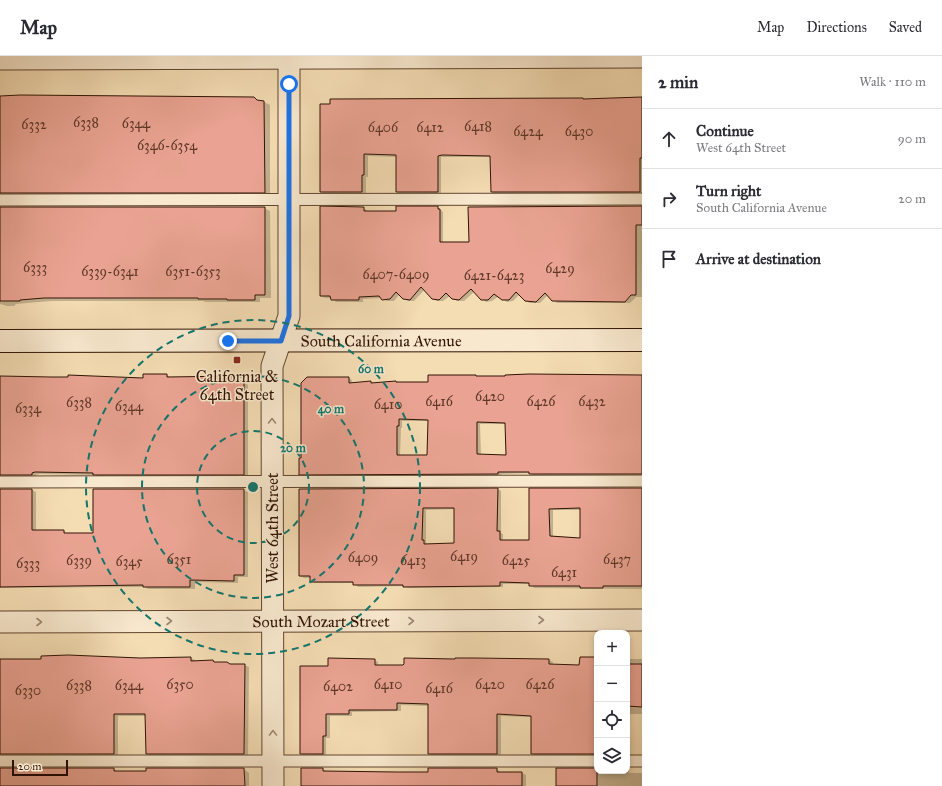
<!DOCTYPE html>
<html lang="en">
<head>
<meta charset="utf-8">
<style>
	:root { --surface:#fff; --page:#f7f7f7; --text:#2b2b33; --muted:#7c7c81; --line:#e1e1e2 }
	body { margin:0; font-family:"IM FELL Great Primer",serif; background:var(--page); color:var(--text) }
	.controls { position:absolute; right:12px; bottom:12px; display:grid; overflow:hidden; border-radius:8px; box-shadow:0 2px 6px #0003 }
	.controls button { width:36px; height:36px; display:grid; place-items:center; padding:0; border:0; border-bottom:1px solid var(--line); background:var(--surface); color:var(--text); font:20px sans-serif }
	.scale { position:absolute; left:12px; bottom:10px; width:56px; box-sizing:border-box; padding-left:4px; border:2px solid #301304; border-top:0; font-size:11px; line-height:14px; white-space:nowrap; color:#301304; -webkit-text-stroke:3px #f8e8ce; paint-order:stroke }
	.stop { position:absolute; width:12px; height:12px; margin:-9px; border:3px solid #1a73e8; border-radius:50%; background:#fff }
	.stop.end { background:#1a73e8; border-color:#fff; box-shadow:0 1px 4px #0008 }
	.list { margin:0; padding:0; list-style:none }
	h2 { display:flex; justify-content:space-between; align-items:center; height:52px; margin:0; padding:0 16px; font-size:17px }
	h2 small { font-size:13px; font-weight:400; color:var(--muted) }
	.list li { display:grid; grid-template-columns:26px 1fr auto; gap:12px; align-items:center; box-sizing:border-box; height:60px; padding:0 16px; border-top:1px solid var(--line) }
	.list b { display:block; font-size:15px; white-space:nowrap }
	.list p { margin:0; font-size:13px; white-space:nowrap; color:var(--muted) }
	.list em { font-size:13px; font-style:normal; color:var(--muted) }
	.icon { flex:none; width:22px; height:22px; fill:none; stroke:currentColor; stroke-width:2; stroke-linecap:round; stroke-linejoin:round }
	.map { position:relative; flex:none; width:642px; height:730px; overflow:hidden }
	header { display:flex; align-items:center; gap:24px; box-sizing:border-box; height:56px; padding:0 20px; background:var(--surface); border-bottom:1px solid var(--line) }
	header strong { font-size:19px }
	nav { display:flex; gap:22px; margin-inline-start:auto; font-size:14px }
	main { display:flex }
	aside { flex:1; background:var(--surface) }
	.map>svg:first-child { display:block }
	.shadow { fill:#0003; fill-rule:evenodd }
	.building { fill:#eaa392; stroke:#301304; fill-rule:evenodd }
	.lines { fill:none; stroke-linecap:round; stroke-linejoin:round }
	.lane-casing { stroke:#614530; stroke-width:13 }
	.street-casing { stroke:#614530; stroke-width:23 }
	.secondary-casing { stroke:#301304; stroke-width:24 }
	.lane { stroke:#f8e8ce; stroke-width:11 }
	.street { stroke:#f8e8ce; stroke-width:21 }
	.secondary { stroke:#f8e8ce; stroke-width:22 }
	.oneway { stroke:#9e8873 }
	.route { stroke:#1a73e8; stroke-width:5 }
	.ring { fill:none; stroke:#0f766e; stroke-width:2; stroke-dasharray:7 5 }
	.poi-dot { fill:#8f2418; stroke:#f8e8ce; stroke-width:1.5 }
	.labels { text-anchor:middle; stroke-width:3; stroke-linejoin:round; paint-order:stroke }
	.number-label { font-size:14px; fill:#5e3728 }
	.street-label { font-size:16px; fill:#301304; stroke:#f8e8ce }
	.poi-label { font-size:16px; fill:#301304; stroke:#f8e8ce }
	.centre { fill:#0f766e; stroke:#f8e8ce; stroke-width:2 }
	.ring-label { font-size:12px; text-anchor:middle; font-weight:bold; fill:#0f766e; stroke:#f8e8ce; stroke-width:3; stroke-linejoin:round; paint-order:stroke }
</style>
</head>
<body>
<header>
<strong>Map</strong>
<nav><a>Map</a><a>Directions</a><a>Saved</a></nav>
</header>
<main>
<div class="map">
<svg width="642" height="730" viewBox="0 0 642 730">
	<rect width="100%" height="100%" fill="#f4dcb3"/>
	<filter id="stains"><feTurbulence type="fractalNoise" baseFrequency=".005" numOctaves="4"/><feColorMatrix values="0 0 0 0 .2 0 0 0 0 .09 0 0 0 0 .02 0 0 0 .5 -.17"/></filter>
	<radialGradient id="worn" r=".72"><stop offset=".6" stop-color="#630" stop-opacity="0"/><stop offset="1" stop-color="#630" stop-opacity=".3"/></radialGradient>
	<g class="shadow">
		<path d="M642,42V138H496L492,136L491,101H441V138H401L397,136V101L368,100V121H366V138H325L321,136V49L583,43L585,44Z"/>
		<path d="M259,46H264L270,49V139L0,143V76Z"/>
		<path d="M0,151L1,152H264L270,155L271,242H260V246H205L203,245H51L16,248L14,250H7L0,248Z"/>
		<path d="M437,151L443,156V187H470L642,151V241H636L630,247H557L548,239L540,247H530L525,245L520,238L513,245L507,246L499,240L492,245L486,246L474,236L464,245H457L450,240L443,245H437L433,243L425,233L414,245H408L399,239L394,245H387L382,242L363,243V246H336L332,242H325L321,240L363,152L367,154V156H397Z"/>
		<path d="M167,319L172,322L235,321L239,324V326H244L248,329V421H98L95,419L40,418L36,419V421L0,424V321L144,323Z"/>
		<path d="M453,319L476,320L479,321L642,320V420H534L530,417L501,418V420H304L300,418L302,403L349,322L352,324V327L370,326L374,328L429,327ZM402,365H429L428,400H400L401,372H402ZM480,368H506L507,400H481Z"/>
		<path d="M497,433L501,435V477L503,478V485H530V433H642V533L534,532L530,528H503V531L408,532L404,530L358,531L354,527H315L311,525V522H304L300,520V434ZM455,453V488L427,489L426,486V454ZM553,454H581V483L553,482Z"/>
		<path d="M0,434H32L36,436V475H63L68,478H94L243,434L248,436V521H238V527L195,526V533H148L145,531L0,532Z"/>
		<path d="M191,602L195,604V606L244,609L249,611L248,700H151L147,697L146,660H118V700L0,702V604Z"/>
		<path d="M597,602V700H536L532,697V661L501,660V700H433L429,697V650L401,649V655L352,656V660H330V682H326V700H304L301,697L329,611L374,604L378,606V610H403L426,604H549L553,606L552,609L580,610Z"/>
		<path d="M627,603H642V658H629V701L627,702Z"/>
		<path d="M0,713H114L118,716L244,713L249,717V730H0Z"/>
		<path d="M322,713L326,715L429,717L497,713L501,717H522L526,719V730H302Z"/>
		<path d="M597,713V715H627V713L629,715V717H642V730H557Z"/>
	</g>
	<g class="building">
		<path d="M20,39L254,41L257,44L264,45L265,137H0V40Z"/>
		<path d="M642,41V102H640V136H491L490,100L442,99L438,100V136H396V99L364,98V119H362V136H320V48H330V43L583,42V43Z"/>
		<path d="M320,150L364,151V155H396V150H438V153H440V186H469L468,151L642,150V169H636V239H631L625,246L552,245L545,237L536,246L525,245L516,236L509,244H502L494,238L488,244H481L471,233L459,244L452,243L446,237L439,244L432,243L421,231L410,244L403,243L396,236L390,243L382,244L379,240L359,241V244H331L330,240H320Z"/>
		<path d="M0,151H265V239H255V244H227V243H198V242H44L20,244V245H0Z"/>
		<path d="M143,318H167V321L235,320V325H244V419H93V417L35,416L32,417V419H0V320L51,321H68V319L143,322Z"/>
		<path d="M529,318L642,319V418H529V416H498V418L299,419V402H301V327L307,321H349V327L371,325V327L396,325V326H428V319H476V320H505V319ZM399,363L428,364L427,399H397V370H399ZM477,366L505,367L506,399L477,398Z"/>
		<path d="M498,432L497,475H500V484H529V432H642V530H603V532H580V530H529V527L500,526V530L403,531V529H353V526H310V520H299V433ZM423,452H454V487L424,488V484H422ZM580,452V482L550,480L549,453Z"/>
		<path d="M0,433H32V474H64V477H93V433H244V519H234V525L190,524V531H143V529L0,531Z"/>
		<path d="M68,599L140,602L191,601V605L213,604L214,606H227L230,608H245L244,698H146L145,658H114V698H0V603H41V600Z"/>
		<path d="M580,601H597V698H531V660L497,658V698H428V648L397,647V654H349V658H326V680H323V698H300V610H328V602L375,603V609H403L404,608V602L455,603V602H474L549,603V608L579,609Z"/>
		<path d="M627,608H642V651L627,650Z"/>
		<path d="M0,712H114V715H146V712H244L245,730H0Z"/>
		<path d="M301,712H323V715L396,716H428V712H497V716H522V730H301Z"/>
		<rect x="556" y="712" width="41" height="18"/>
	</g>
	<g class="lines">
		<g class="lane-casing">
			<g id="lane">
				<path d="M0,144L642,143"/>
				<path d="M0,426L642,425"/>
				<path d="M0,705H597"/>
				<path d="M627,705H642"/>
			</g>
		</g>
		<g class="street-casing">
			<g id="street">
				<path d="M0,3L642,1"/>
				<path id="s1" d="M0,566L642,564"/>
				<path d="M273,730L272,310L289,260V0"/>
			</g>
		</g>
		<g class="secondary-casing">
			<g id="secondary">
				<path id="s2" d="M0,285L642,284"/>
			</g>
		</g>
		<use href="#lane" class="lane"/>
		<use href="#street" class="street"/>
		<use href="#secondary" class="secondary"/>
	</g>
	<defs><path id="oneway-chevron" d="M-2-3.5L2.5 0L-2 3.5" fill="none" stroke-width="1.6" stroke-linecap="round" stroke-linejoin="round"/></defs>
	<g class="oneway">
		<use href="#oneway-chevron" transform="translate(272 365) rotate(-90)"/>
		<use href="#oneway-chevron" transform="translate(541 564)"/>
		<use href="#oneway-chevron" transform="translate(169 565)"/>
		<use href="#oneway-chevron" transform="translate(411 565)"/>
		<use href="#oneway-chevron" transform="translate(39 566)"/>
		<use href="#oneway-chevron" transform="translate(273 677) rotate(-90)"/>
	</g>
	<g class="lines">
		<path class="route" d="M228,285H281L289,260V28"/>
	</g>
	<g class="ring">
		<circle cx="253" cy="431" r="56"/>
		<circle cx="253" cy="431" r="111"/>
		<circle cx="253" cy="431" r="167"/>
	</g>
	<rect class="poi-dot" x="233" y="300" width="8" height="8" rx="2"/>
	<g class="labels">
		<g class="number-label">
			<text x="86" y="71">6338</text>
			<text x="136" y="72">6344</text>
			<text x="34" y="73">6332</text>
			<text x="478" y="75">6418</text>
			<text x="383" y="76">6406</text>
			<text x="430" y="76">6412</text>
			<text x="528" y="80">6424</text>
			<text x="579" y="80">6430</text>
			<text x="167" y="94">6346-6354</text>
			<text x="35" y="216">6333</text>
			<text x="560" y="217">6429</text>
			<text x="110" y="220">6339-6341</text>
			<text x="193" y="220">6351-6353</text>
			<text x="396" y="223">6407-6409</text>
			<text x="494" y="224">6421-6423</text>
			<text x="490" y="345">6420</text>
			<text x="439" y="350">6416</text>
			<text x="541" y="350">6426</text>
			<text x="592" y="350">6432</text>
			<text x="79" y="351">6338</text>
			<text x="388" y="353">6410</text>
			<text x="129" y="355">6344</text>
			<text x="28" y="357">6334</text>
			<text x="464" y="505">6419</text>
			<text x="363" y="506">6409</text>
			<text x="179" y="508">6351</text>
			<text x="617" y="508">6437</text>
			<text x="79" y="509">6339</text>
			<text x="413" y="509">6413</text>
			<text x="516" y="509">6425</text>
			<text x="129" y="510">6345</text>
			<text x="28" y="512">6333</text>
			<text x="564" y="521">6431</text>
			<text x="180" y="633">6350</text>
			<text x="388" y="633">6410</text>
			<text x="490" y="633">6420</text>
			<text x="540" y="633">6426</text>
			<text x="79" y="634">6338</text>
			<text x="129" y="634">6344</text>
			<text x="338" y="635">6402</text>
			<text x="439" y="637">6416</text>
			<text x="28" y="639">6330</text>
		</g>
		<g class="street-label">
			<text dy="6" stroke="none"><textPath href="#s2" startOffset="381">South California Avenue</textPath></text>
			<text transform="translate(272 472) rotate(-90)" y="6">West 64th Street</text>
			<text dy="6" stroke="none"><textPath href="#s1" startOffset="321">South Mozart Street</textPath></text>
		</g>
		<g class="poi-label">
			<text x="237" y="326">California &amp;<tspan x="237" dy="18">64th Street</tspan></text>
		</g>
	</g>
	<circle cx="253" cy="431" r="6" class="centre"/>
	<g class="ring-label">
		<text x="371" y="317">60 m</text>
		<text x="331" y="357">40 m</text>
		<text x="293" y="396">20 m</text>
	</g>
	<rect width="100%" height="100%" filter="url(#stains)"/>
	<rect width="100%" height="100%" fill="url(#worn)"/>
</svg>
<div class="controls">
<button>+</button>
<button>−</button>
<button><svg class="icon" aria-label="locate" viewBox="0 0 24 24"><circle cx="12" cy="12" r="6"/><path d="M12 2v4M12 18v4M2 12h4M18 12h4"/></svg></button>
<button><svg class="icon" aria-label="layers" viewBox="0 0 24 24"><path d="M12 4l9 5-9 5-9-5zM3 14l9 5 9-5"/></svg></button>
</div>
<div class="scale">20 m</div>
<div class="stop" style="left:289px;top:28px"></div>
<div class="stop end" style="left:228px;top:285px"></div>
</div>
<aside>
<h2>2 min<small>Walk · 110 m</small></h2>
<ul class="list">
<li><svg class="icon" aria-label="ahead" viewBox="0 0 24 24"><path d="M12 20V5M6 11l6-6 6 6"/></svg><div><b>Continue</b><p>West 64th Street</p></div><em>90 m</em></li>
<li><svg class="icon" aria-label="right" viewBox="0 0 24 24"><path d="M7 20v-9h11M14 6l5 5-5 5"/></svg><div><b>Turn right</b><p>South California Avenue</p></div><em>20 m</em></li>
<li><svg class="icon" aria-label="arrive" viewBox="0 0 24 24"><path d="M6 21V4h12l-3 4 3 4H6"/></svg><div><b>Arrive at destination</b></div></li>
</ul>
</aside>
</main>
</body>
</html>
